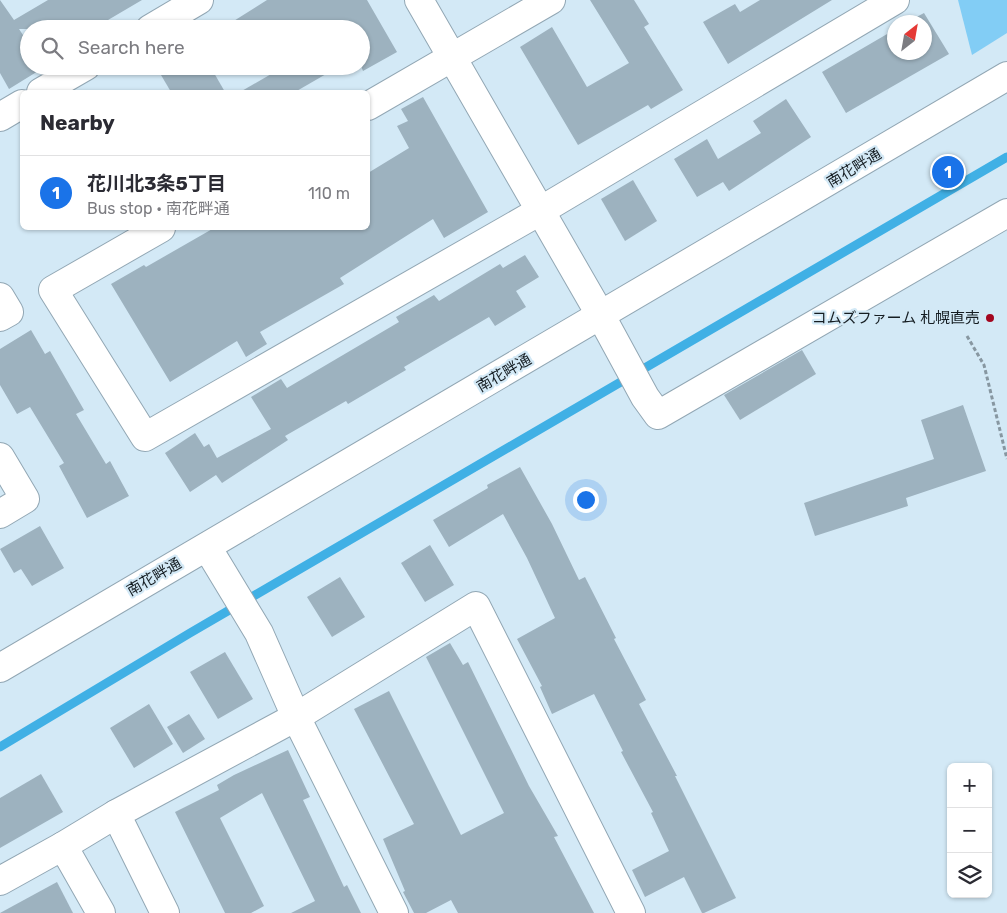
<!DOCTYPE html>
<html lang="en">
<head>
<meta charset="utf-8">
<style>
	:root { --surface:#fff; --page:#f7f7f7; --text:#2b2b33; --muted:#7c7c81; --line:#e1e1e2; --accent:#1a73e8 }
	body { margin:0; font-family:Rubik,"Noto Sans JP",sans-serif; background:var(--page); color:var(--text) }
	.controls { position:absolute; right:15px; bottom:15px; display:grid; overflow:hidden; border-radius:8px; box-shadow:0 1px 4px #0004 }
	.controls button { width:45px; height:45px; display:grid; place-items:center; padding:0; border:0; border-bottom:1px solid var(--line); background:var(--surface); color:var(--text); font:25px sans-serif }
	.compass { position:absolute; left:887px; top:15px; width:45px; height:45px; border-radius:50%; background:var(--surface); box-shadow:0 1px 4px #0004; rotate:31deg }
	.you { position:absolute; left:585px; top:499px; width:18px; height:18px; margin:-12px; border:4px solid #fff; border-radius:50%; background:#1a73e8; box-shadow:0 0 0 8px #1a73e833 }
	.badge { display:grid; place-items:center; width:32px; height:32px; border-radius:50%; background:var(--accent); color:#fff; font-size:16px; font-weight:700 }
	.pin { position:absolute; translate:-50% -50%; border:2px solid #fff; box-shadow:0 1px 5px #0006 }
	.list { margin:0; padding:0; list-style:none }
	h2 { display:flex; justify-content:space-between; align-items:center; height:65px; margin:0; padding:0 20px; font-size:21px }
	h2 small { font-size:16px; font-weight:400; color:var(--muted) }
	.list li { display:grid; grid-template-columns:32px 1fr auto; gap:15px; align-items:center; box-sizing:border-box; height:75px; padding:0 20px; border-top:1px solid var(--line) }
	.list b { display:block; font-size:19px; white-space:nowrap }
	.list p { margin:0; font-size:16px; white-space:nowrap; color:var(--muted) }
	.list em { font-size:16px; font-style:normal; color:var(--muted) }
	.icon { flex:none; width:28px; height:28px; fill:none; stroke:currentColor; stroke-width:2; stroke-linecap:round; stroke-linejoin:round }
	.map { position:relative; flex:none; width:1007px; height:913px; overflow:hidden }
	.search { position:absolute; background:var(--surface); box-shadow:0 1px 4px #0004; left:20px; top:20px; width:350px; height:55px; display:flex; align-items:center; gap:12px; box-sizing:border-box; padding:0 18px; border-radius:28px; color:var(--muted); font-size:19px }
	.panel { position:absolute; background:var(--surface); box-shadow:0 1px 4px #0004; left:20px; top:90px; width:350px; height:140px; border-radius:8px }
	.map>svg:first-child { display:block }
	.green { fill:#82cdf5 }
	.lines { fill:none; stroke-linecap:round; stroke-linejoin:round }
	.stream { stroke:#40b0e5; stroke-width:9 }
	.building { fill:#9db2bf }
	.minor-casing { stroke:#92a7b4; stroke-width:30 }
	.tertiary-casing { stroke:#92a7b4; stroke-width:30 }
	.path { stroke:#8797a1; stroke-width:3; stroke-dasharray:4 2.5; stroke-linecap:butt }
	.minor { stroke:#fff; stroke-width:28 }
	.tertiary { stroke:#fff; stroke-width:28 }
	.poi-dot { fill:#a3061f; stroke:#d3e9f6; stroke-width:2 }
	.labels { text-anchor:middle; stroke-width:4.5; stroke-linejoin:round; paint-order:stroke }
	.street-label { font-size:15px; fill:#151d22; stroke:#d3e9f6 }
	.poi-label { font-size:15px; fill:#151d22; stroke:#d3e9f6; text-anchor:end }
</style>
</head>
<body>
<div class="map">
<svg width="1007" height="913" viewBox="0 0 1007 913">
	<rect width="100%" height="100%" fill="#d3e9f6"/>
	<path class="green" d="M958,0H1007V33L972,55Z"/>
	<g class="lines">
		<path class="stream" d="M0,747L190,633L1007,157"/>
	</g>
	<g class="building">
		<path d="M0,0L14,20L48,0H142L108,20L113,29H19L29,44V66H42L43,68L9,89L0,73Z"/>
		<path d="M267,0H367L397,52L363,71L361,66V29H221Z"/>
		<path d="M590,0H634L649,24L644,27L683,90L651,109L648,105L578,145L520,47L552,27L587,87L629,63Z"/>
		<path d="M760,0H832L728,64L703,22L735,4L740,12Z"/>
		<path d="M924,13L949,54L846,113L822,72L894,30V52H924V22H907Z"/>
		<path d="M177,66H210L225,92H171L161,75Z"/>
		<path d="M285,66H340L295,92H240Z"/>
		<path d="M423,97L488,212L444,238L433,219L340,278L344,284L260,332L267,344L246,357L237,341L170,382L111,284L144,265L146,267L214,228H368V173L409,148L397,126L408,121L401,109Z"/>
		<path d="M786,99L811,137L729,191L723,182L697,197L674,159L707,139L718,159L761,133L753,121Z"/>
		<path d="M633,180L657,221L625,241L601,199Z"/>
		<path d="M525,255L539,277L516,291L526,307L495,326L489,317L404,367L406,370L348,404L346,401L285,436L288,440L222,483L216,475L190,492L165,453L195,433L204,447L209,444L217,458L271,429L251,397L281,379L287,388L399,322L396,317L434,295L439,301L500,264L503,268Z"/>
		<path d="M31,330L45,354L50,351L84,410L76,414L106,464L110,461L129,496L87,518L59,466L64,463L30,407L17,414L0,385V349Z"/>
		<path d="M802,350L816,374L740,420L724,395Z"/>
		<path d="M963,405L986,471L906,498L908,506L815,536L804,503L934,459L921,420Z"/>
		<path d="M520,467L552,524L579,580L585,577L616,638L614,639L646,700L639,704L677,776H675L736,898L704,913H702L684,877L645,897L632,870L669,851L651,813L653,812L621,752L623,751L594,694L552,714L540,687L542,686L517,639L555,618L527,558L503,514L449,547L433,520L488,488L487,485Z"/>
		<path d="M40,526L64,568L32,586L21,569L14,573L0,549Z"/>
		<path d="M430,545L454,585L425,602L401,563Z"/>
		<path d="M340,577L365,617L332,637L307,597Z"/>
		<path d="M450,643L463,665L468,662L529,786L558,836L554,837L594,913H458L451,900L426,913H414L403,892L405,891L383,839L414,824L354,709L389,691L461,835L504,813L426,657Z"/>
		<path d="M225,652L253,699L218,719L190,672Z"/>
		<path d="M149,704L173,744L134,768L110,728Z"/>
		<path d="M189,714L205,739L183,753L167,727Z"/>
		<path d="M288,750L310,797L303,800L344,887L347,885L361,913H291L315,901L262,793L220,818L264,906L251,913H225L175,812L219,790L217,785L234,775Z"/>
		<path d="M41,774L63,812L0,848V798Z"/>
		<path d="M57,882L73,913H0Z"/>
	</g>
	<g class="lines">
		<g class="minor-casing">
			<g id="minor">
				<path d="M419,0L601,316L645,397L658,415L1007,213"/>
				<path d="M150,29L199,0"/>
				<path d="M41,92L86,66"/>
				<path d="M368,106L551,0"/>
				<path d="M0,117L22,104"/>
				<path d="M161,228L53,290L145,437L540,211L895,0"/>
				<path d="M0,297L9,312L0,317"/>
				<path d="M0,457L25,499L0,514"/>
				<path d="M207,547L259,633L296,717L394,913"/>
				<path d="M63,846L116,814"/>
				<path d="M0,881L63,846L101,913"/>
				<path d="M165,913L116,814L296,717L476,606L631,913"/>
			</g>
		</g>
		<g class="tertiary-casing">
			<path id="tertiary" d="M0,668L1007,76"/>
		</g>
		<path class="path" d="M967,336L984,365L1007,459"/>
		<use href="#minor" class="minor"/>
		<use href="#tertiary" class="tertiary"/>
	</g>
	<circle class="poi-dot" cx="990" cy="318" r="5"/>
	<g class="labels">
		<g class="street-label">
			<text transform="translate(854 168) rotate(-31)" y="5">南花畔通</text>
			<text transform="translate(504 373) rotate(-30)" y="5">南花畔通</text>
			<text transform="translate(154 577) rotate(-30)" y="5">南花畔通</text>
		</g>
		<g class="poi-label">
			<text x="980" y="323">コムズファーム 札幌直売</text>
		</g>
	</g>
</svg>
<div class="controls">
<button>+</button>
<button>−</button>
<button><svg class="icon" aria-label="layers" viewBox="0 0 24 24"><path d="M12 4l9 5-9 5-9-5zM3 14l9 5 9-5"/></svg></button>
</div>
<svg class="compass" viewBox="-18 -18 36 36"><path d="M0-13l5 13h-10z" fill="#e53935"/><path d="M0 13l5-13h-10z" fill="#7c7c81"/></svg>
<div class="you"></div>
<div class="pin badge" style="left:948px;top:172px">1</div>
<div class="search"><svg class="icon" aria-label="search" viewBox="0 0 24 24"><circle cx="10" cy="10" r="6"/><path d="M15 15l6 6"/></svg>Search here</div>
<section class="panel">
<h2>Nearby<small></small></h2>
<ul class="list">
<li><span class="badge">1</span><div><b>花川北3条5丁目</b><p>Bus stop · 南花畔通</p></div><em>110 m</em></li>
</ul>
</section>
</div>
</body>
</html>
